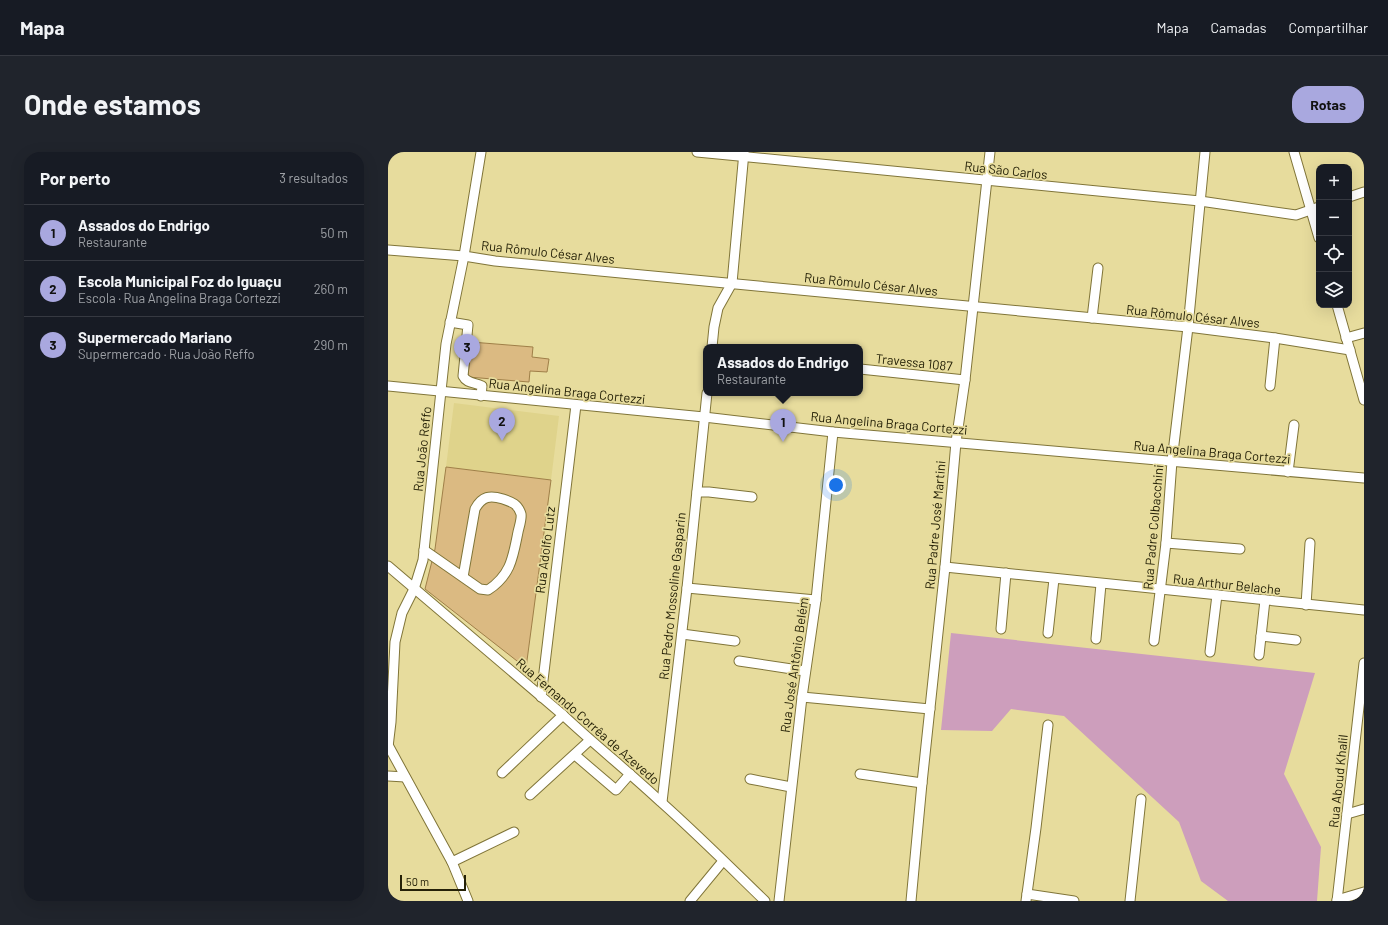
<!DOCTYPE html>
<html lang="pt">
<head>
<meta charset="utf-8">
<style>
	:root { --surface:#171b24; --page:#20242c; --text:#f1f3f6; --muted:#9ea1a6; --line:#363941; --accent:#a9a8df }
	body { margin:0; font-family:Barlow,sans-serif; background:var(--page); color:var(--text) }
	.controls { position:absolute; right:12px; top:12px; display:grid; overflow:hidden; border-radius:8px; box-shadow:0 4px 16px #0002 }
	.controls button { width:36px; height:36px; display:grid; place-items:center; padding:0; border:0; border-bottom:1px solid var(--line); background:var(--surface); color:var(--text); font:20px sans-serif }
	.scale { position:absolute; left:12px; bottom:10px; width:66px; box-sizing:border-box; padding-left:4px; border:2px solid #252107; border-top:0; font-size:11px; line-height:14px; white-space:nowrap; color:#252107; -webkit-text-stroke:3px #e7dc9d; paint-order:stroke }
	.you { position:absolute; left:448px; top:333px; width:14px; height:14px; margin:-10px; border:3px solid #fff; border-radius:50%; background:#1a73e8; box-shadow:0 0 0 6px #1a73e833 }
	.badge { display:grid; place-items:center; width:26px; height:26px; border-radius:50%; background:var(--accent); color:#111; font-size:13px; font-weight:700 }
	.pin { position:absolute; translate:-50% -33px; filter:drop-shadow(0 1px 2px #0008) }
	.pin::after { content:''; position:absolute; top:21px; width:14px; height:12px; background:inherit; clip-path:polygon(0 0,100% 0,50% 100%) }
	.popup { position:absolute; left:315px; top:192px; width:160px; height:52px; box-sizing:border-box; display:grid; place-content:center; border-radius:8px; background:var(--surface); filter:drop-shadow(0 1px 3px #0005); font-size:13px; white-space:nowrap; color:var(--muted) }
	.popup b { font-size:15px; color:var(--text) }
	.popup::after { content:''; position:absolute; left:50%; top:100%; margin-left:-8px; border:8px solid transparent; border-top-color:var(--surface) }
	.list { margin:0; padding:0; list-style:none }
	h2 { display:flex; justify-content:space-between; align-items:center; height:52px; margin:0; padding:0 16px; font-size:17px }
	h2 small { font-size:13px; font-weight:400; color:var(--muted) }
	.list li { display:grid; grid-template-columns:26px 1fr auto; gap:12px; align-items:center; box-sizing:border-box; height:56px; padding:0 16px; border-top:1px solid var(--line) }
	.list b { display:block; font-size:15px; white-space:nowrap }
	.list p { margin:0; font-size:13px; white-space:nowrap; color:var(--muted) }
	.list em { font-size:13px; font-style:normal; color:var(--muted) }
	.icon { flex:none; width:22px; height:22px; fill:none; stroke:currentColor; stroke-width:2; stroke-linecap:round; stroke-linejoin:round }
	.map { position:relative; flex:none; width:976px; height:749px; overflow:hidden; border-radius:16px }
	header { display:flex; align-items:center; gap:24px; box-sizing:border-box; height:56px; padding:0 20px; background:var(--surface); border-bottom:1px solid var(--line) }
	header strong { font-size:19px }
	nav { display:flex; gap:22px; margin-inline-start:auto; font-size:14px }
	.intro { display:flex; align-items:center; justify-content:space-between; box-sizing:border-box; height:96px; padding:0 24px }
	h1 { margin:0; font-size:28px }
	.button { padding:10px 18px; border-radius:16px; background:var(--accent); color:#111; font-size:14px; font-weight:700 }
	main { display:flex; gap:24px; padding:0 24px }
	aside { flex:1; background:var(--surface); border-radius:16px; box-shadow:0 4px 16px #0002 }
	.map>svg:first-child { display:block }
	.built { fill:#dfd38b }
	.green { fill:#cd9ebc }
	.building { fill:#dbba82; stroke:#9f7f48 }
	.lines { fill:none; stroke-linecap:round; stroke-linejoin:round }
	.minor-casing { stroke:#807539; stroke-width:11 }
	.minor { stroke:#fff; stroke-width:9 }
	.labels { text-anchor:middle; stroke-width:3.5; stroke-linejoin:round; paint-order:stroke }
	.street-label { font-size:13px; fill:#252107; stroke:#e7dc9d }
</style>
</head>
<body>
<header>
<strong>Mapa</strong>
<nav><a>Mapa</a><a>Camadas</a><a>Compartilhar</a></nav>
</header>
<div class="intro"><h1>Onde estamos</h1><a class="button">Rotas</a></div>
<main>
<aside>
<h2>Por perto<small>3 resultados</small></h2>
<ul class="list">
<li><span class="badge">1</span><div><b>Assados do Endrigo</b><p>Restaurante</p></div><em>50 m</em></li>
<li><span class="badge">2</span><div><b>Escola Municipal Foz do Iguaçu</b><p>Escola · Rua Angelina Braga Cortezzi</p></div><em>260 m</em></li>
<li><span class="badge">3</span><div><b>Supermercado Mariano</b><p>Supermercado · Rua João Reffo</p></div><em>290 m</em></li>
</ul>
</aside>
<div class="map">
<svg width="976" height="749" viewBox="0 0 976 749">
	<rect width="100%" height="100%" fill="#e7dc9d"/>
	<path class="built" d="M66,251L171,264L163,328L58,315Z"/>
	<path class="green" d="M563,481L927,521L896,622L933,695L929,749H840L813,729L791,670L676,564L623,557L604,579L553,578Z"/>
	<g class="building">
		<path d="M83,190L145,195L144,205L161,207L159,220L142,219L141,230L80,225Z"/>
		<path d="M58,315L163,328L138,516L37,437L47,397Z"/>
	</g>
	<g class="lines">
		<g class="minor-casing">
			<g id="minor">
				<path d="M309,0L812,49L908,63L931,55"/>
				<path d="M906,0L931,86"/>
				<path d="M961,45L976,40"/>
				<path d="M0,98L76,104L107,109L800,175L887,186L962,198"/>
				<path d="M949,153L976,248"/>
				<path d="M704,166L710,116"/>
				<path d="M62,170L80,173L75,224C79,232 87,230 94,234L93,244"/>
				<path d="M958,186L976,181"/>
				<path d="M324,195L326,175L330,156L344,131L356,0"/>
				<path d="M472,217L577,228"/>
				<path d="M0,234L316,265L445,280L976,326"/>
				<path d="M882,234L887,186"/>
				<path d="M900,320L906,273"/>
				<path d="M309,340H321L364,345"/>
				<path d="M778,391L852,397"/>
				<path d="M36,398L92,437L100,438C123,423 125,405 130,380C131,375 134,367 133,362C130,352 124,350 115,347C102,343 94,344 87,357L75,425"/>
				<path d="M0,414L175,563C207,593 241,620 273,650C309,682 343,716 377,749"/>
				<path d="M557,415L976,458"/>
				<path d="M299,436L428,448"/>
				<path d="M918,453L922,391"/>
				<path d="M613,477L618,421"/>
				<path d="M660,481L666,427"/>
				<path d="M294,482L347,489"/>
				<path d="M873,484L908,488"/>
				<path d="M708,487L713,432"/>
				<path d="M766,489L778,391L784,309L800,175L817,0"/>
				<path d="M822,500L829,443"/>
				<path d="M871,503L877,448"/>
				<path d="M351,509L417,519"/>
				<path d="M153,545L188,253"/>
				<path d="M414,545L542,557"/>
				<path d="M0,593L64,710L80,749"/>
				<path d="M0,595L3,570L7,490L14,461L26,437L35,408L58,192L76,104L93,0"/>
				<path d="M187,603L228,638L242,622"/>
				<path d="M114,621L175,563"/>
				<path d="M472,622L534,631"/>
				<path d="M0,624L17,625"/>
				<path d="M362,627L403,635"/>
				<path d="M142,643L202,588"/>
				<path d="M274,650L299,436L319,241"/>
				<path d="M959,662L976,657"/>
				<path d="M64,710L126,680"/>
				<path d="M639,742L686,749"/>
				<path d="M949,748L976,740"/>
				<path d="M302,749L335,709"/>
				<path d="M391,749L414,545L428,448L445,280"/>
				<path d="M523,749L534,631L557,415L568,290L577,228L602,0"/>
				<path d="M638,749L648,676L660,573"/>
				<path d="M742,749L753,647"/>
				<path d="M949,749L976,511"/>
			</g>
		</g>
		<use href="#minor" class="minor"/>
	</g>
	<g class="labels">
		<g class="street-label">
			<text transform="translate(618 18) rotate(6)" y="5">Rua São Carlos</text>
			<text transform="translate(160 100) rotate(6)" y="5">Rua Rômulo César Alves</text>
			<text transform="translate(483 132) rotate(6)" y="5">Rua Rômulo César Alves</text>
			<text transform="translate(805 164) rotate(6)" y="5">Rua Rômulo César Alves</text>
			<text transform="translate(526 210) rotate(6)" y="5">Travessa 1087</text>
			<text transform="translate(179 239) rotate(6)" y="5">Rua Angelina Braga Cortezzi</text>
			<text transform="translate(501 271) rotate(5)" y="5">Rua Angelina Braga Cortezzi</text>
			<text transform="translate(34 297) rotate(-84)" y="5">Rua João Reffo</text>
			<text transform="translate(824 300) rotate(5)" y="5">Rua Angelina Braga Cortezzi</text>
			<text transform="translate(547 373) rotate(-85)" y="5">Rua Padre José Martini</text>
			<text transform="translate(765 375) rotate(-85)" y="5">Rua Padre Colbacchini</text>
			<text transform="translate(157 398) rotate(-83)" y="5">Rua Adolfo Lutz</text>
			<text transform="translate(839 432) rotate(6)" y="5">Rua Arthur Belache</text>
			<text transform="translate(284 444) rotate(-84)" y="5">Rua Pedro Mossoline Gasparin</text>
			<text transform="translate(406 513) rotate(-82)" y="5">Rua José Antônio Belém</text>
			<text transform="translate(200 569) rotate(41)" y="5">Rua Fernando Corrêa de Azevedo</text>
			<text transform="translate(950 629) rotate(-84)" y="5">Rua Aboud Khalil</text>
		</g>
	</g>
</svg>
<div class="controls">
<button>+</button>
<button>−</button>
<button><svg class="icon" aria-label="locate" viewBox="0 0 24 24"><circle cx="12" cy="12" r="6"/><path d="M12 2v4M12 18v4M2 12h4M18 12h4"/></svg></button>
<button><svg class="icon" aria-label="layers" viewBox="0 0 24 24"><path d="M12 4l9 5-9 5-9-5zM3 14l9 5 9-5"/></svg></button>
</div>
<div class="scale">50 m</div>
<div class="you"></div>
<div class="pin badge" style="left:395px;top:290px">1</div>
<div class="popup"><b>Assados do Endrigo</b>Restaurante</div>
<div class="pin badge" style="left:114px;top:289px">2</div>
<div class="pin badge" style="left:79px;top:215px">3</div>
</div>
</main>
</body>
</html>
